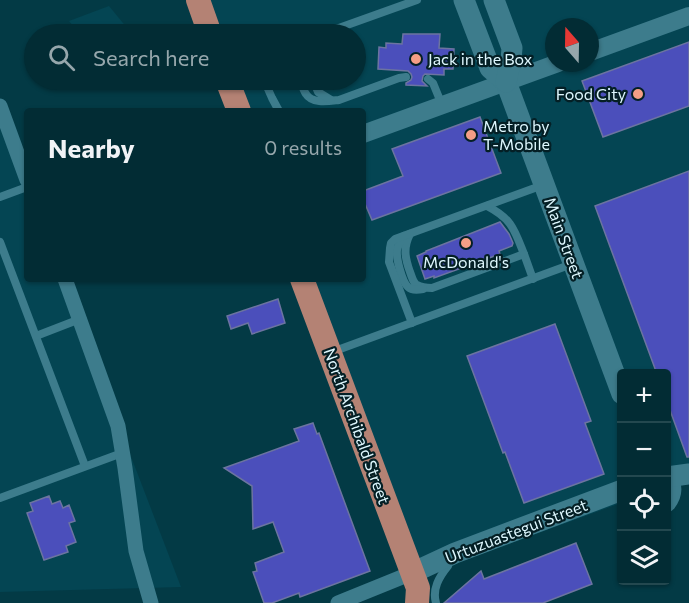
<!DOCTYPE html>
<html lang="en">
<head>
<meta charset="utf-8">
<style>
	:root { --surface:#022c34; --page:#0c343c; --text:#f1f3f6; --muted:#96a7ac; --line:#23484f }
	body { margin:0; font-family:Commissioner,sans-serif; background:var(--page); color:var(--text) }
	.controls { position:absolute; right:18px; bottom:18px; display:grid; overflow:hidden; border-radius:6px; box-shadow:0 2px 4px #0004 }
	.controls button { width:54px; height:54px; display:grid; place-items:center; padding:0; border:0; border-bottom:2px solid var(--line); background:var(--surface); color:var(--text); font:30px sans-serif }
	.compass { position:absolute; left:545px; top:18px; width:54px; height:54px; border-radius:50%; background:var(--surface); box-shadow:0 2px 4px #0004; rotate:340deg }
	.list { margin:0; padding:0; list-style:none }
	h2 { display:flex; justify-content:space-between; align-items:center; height:78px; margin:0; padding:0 24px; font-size:26px }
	h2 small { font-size:20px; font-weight:400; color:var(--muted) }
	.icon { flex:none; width:33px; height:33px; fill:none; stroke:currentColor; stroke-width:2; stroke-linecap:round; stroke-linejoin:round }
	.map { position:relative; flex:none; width:689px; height:603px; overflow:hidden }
	.search { position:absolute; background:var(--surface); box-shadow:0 2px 4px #0004; left:24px; top:24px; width:342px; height:66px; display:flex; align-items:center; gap:15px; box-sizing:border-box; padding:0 21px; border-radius:33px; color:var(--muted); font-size:22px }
	.panel { position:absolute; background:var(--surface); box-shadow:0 2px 4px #0004; left:24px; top:108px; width:342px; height:174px; border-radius:6px }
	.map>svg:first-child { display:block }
	.built { fill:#044553; fill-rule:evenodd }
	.building { fill:#4b4fbb; stroke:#6c74a0; stroke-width:1.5 }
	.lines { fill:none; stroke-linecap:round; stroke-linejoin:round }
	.service { stroke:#3d7c8c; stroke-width:8 }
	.minor { stroke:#3d7c8c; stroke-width:15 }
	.tertiary { stroke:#3d7c8c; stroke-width:18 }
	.secondary { stroke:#3d7c8c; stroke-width:21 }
	.trunk { stroke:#b48274; stroke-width:24 }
	.poi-dot { fill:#f49e86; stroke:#041f25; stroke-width:2 }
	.labels { text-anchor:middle; stroke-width:4.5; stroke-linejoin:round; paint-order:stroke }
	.poi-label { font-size:16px; fill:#dff8ff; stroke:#041f25; text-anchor:start }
	.street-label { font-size:16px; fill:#dff8ff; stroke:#041f25 }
</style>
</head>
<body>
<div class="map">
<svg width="689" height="603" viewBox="0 0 689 603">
	<rect width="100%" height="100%" fill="#033a45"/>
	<g class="built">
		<path d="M195,0H689V478L667,487L666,374H622L621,503L415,578L301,279H363V111H237L225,80H356V34H208ZM554,27H590V63H554Z"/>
		<path d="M109,6L132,34H80L69,21Z"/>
		<path d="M0,116L27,186V279H63L181,587L0,592Z"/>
	</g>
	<g class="building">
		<path d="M403,34H440L439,48L454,49L453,69H444V75L425,74L423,76L422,81L427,86L406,85V83L411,80L412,77L411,74L408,71L378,69L379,47L386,48V43L402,44Z"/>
		<path d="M689,42V106L603,137L582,81Z"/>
		<path d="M480,117L501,173L372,220L363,199V191L403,176L392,149Z"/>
		<path d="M689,171V457H687L666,399V374H657L595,206Z"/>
		<path d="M500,222L509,234L513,243L512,246L499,251L500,254L434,278V276L425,279L417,256L426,252V251Z"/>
		<path d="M278,299L285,323L252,334L248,323L231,329L227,316Z"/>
		<path d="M555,324L591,421L585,423L604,474L524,503L505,452L503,453L467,356Z"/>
		<path d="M313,423L317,434L319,433L370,571L300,597L299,593L272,603H264L253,572L257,571L255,563L284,552L273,522L253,529L252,486L224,468L299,441L294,429Z"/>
		<path d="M49,496L52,504L60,501L63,508L69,505L75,521L69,523L76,542L66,546L68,552L44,560L27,513L33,511L30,503Z"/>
		<path d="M576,543L592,584L543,603H444L481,571L484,579Z"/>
	</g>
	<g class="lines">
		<g class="service">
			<path d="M322,34L417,0"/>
			<path d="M428,79L433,83L442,105"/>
			<path d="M264,80L272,98L279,111"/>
			<path d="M300,80C302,84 303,90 306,94C312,104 329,101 339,100L399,78L406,77"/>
			<path d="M313,80L318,92L331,100"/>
			<path d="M0,197L27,187"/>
			<path d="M410,234C403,248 405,258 410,272C412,277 413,283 417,285C422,288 427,288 432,288L524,254C514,229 512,219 487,206"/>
			<path d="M404,236C401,240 398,245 397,250C396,258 402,282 408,287C412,291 418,290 423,289"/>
			<path d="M0,242L85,466"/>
			<path d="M524,254L533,279"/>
			<path d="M412,323L389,262L390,248L391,243L395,239L543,185"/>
			<path d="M36,336L80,319"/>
			<path d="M332,352L572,264"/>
			<path d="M0,498L122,453"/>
			<path d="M436,603C432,589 439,577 448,566"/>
		</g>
		<g class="minor">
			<path d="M0,106L27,180"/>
			<path d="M65,279L118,426L125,468L136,551L151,603"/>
			<path d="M338,603L412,573"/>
		</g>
		<g class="tertiary">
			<path d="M590,52L689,16"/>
			<path d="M363,134L558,63"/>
		</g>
		<g class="secondary">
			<path d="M464,0L490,68L506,82L622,394"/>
			<path d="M494,0L512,48L511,60L506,82"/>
			<path d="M666,476C672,485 673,493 666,502"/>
			<path d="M667,477L689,474"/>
			<path d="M412,573L455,553L622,490"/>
		</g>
		<g class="trunk">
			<path d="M198,0L210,34"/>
			<path d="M227,80L239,111"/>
			<path d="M302,279L418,588L417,603"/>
		</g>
	</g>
	<g class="poi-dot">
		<circle cx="416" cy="59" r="6"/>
		<circle cx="638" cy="94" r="6"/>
		<circle cx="471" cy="135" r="6"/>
		<circle cx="466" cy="243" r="6"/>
	</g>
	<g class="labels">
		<g class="poi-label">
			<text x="428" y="65">Jack in the Box</text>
			<text x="626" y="100" text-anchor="end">Food City</text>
			<text x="483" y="132">Metro by<tspan x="483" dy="18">T-Mobile</tspan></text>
			<text x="466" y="268" text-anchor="middle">McDonald's</text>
		</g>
		<g class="street-label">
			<text transform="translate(564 238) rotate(70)" y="6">Main Street</text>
			<text transform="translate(357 426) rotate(70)" y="6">North Archibald Street</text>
			<text transform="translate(516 531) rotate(-21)" y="6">Urtuzuastegui Street</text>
		</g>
	</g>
</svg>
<div class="controls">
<button>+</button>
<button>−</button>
<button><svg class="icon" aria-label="locate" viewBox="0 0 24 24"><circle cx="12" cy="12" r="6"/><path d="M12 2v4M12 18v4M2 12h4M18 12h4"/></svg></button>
<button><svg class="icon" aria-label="layers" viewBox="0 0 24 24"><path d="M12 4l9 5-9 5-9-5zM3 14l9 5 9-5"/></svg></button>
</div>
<svg class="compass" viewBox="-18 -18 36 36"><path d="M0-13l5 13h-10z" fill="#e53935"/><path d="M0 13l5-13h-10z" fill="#96a7ac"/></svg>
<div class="search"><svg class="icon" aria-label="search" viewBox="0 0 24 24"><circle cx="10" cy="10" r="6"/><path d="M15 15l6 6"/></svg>Search here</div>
<section class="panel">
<h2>Nearby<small>0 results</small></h2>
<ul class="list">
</ul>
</section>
</div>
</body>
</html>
